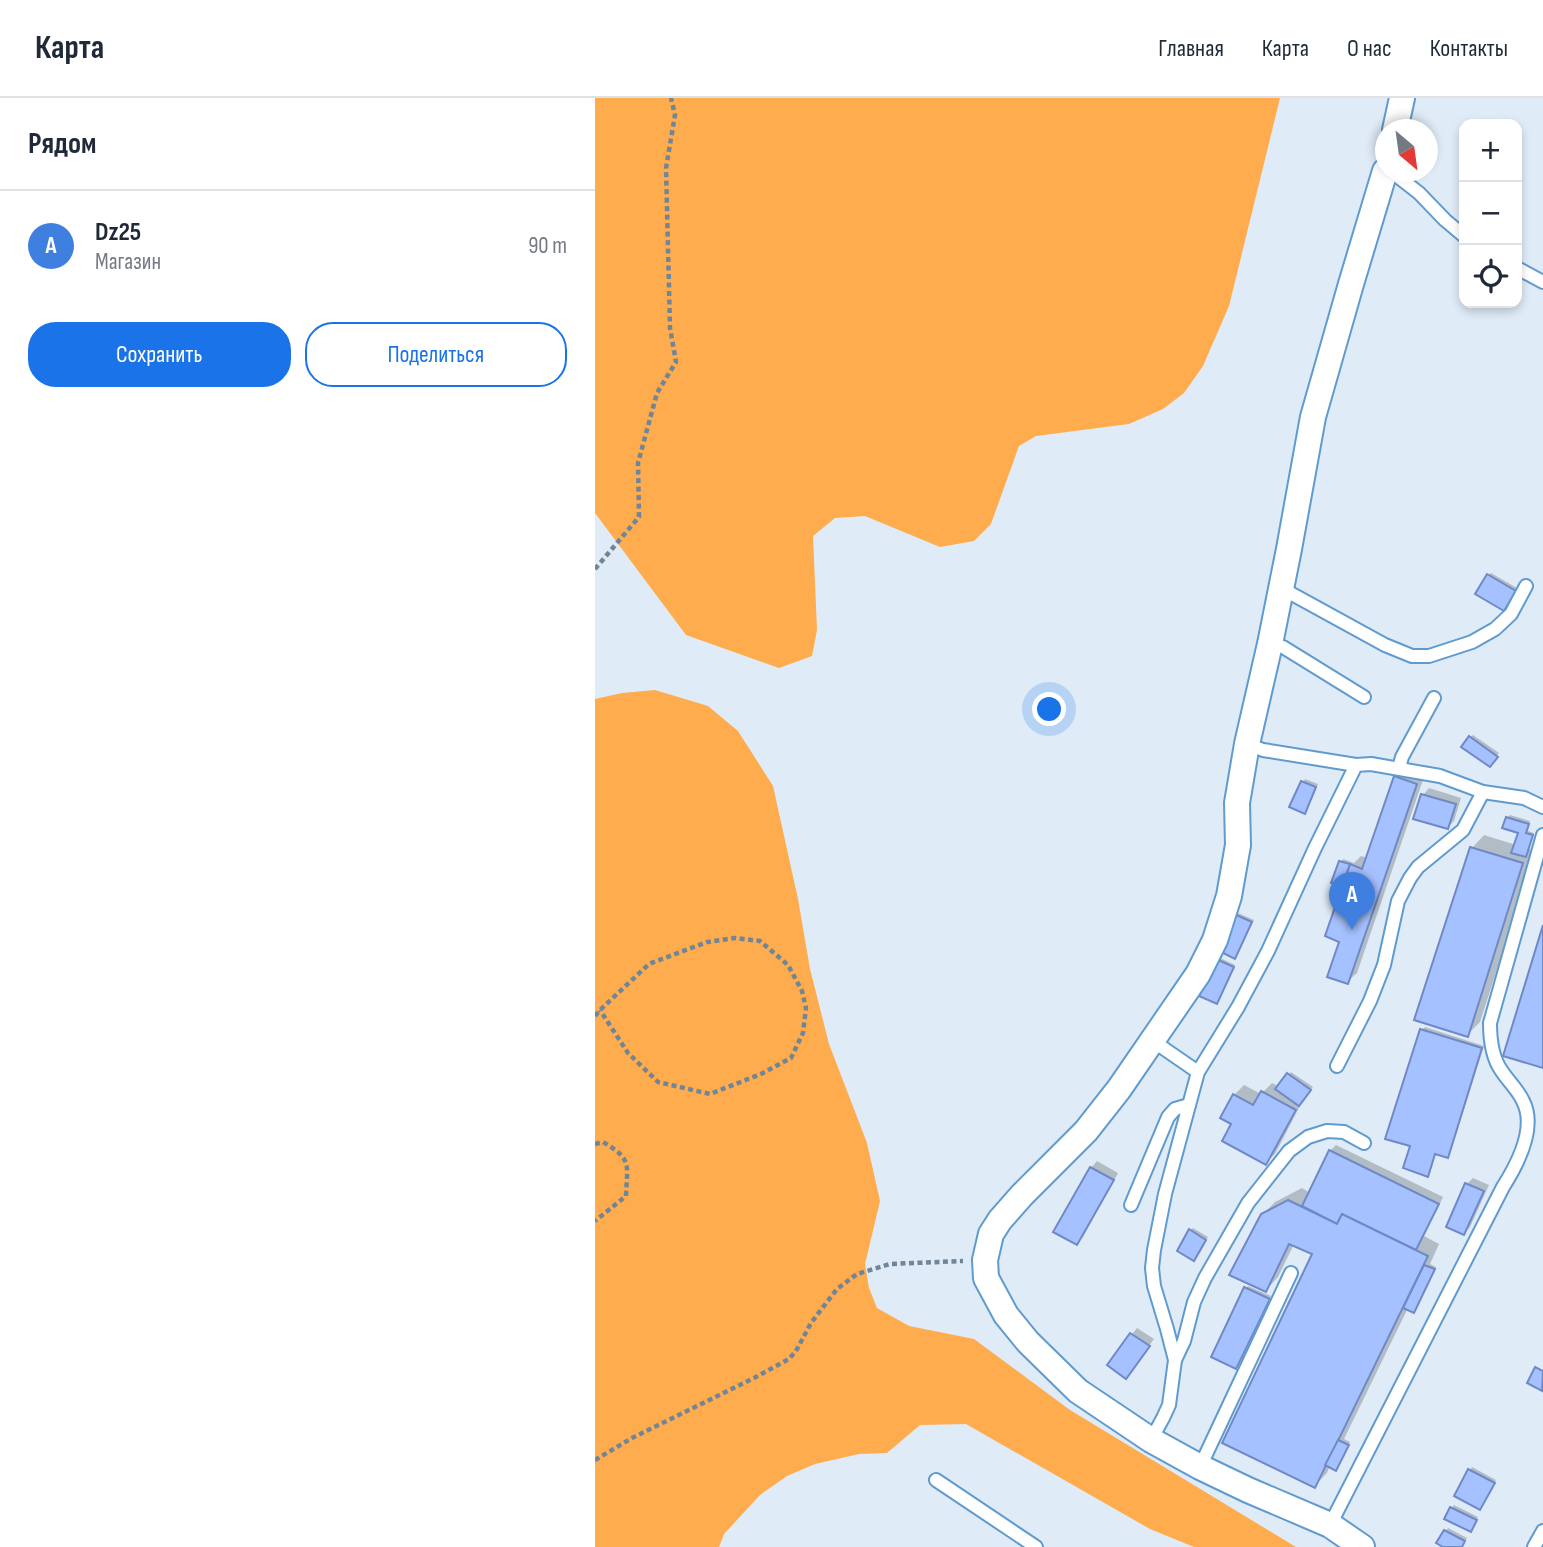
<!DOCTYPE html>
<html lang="ru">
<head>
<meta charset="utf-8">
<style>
	:root { --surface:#fff; --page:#f2f2f3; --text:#1f2937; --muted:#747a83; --line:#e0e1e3; --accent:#1a73e8 }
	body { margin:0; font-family:"Sofia Sans Condensed",sans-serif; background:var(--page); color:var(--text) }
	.controls { position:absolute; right:21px; top:21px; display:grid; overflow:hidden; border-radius:14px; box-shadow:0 4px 10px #0003 }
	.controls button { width:63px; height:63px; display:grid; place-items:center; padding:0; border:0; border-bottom:2px solid var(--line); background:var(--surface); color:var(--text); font:35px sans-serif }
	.compass { position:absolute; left:780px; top:21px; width:63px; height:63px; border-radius:50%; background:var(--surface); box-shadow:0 4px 10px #0003; rotate:151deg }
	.you { position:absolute; left:455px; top:612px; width:24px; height:24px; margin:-18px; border:5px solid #fff; border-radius:50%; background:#1a73e8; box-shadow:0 0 0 10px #1a73e833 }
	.badge { display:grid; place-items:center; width:46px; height:46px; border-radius:50%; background:var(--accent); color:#fff; font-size:23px; font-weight:700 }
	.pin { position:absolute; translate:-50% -58px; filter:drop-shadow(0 2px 4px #0008) }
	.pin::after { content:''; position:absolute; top:37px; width:24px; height:21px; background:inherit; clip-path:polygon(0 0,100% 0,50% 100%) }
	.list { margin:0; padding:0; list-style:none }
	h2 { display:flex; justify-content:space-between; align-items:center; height:91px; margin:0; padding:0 28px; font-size:30px }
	h2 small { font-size:23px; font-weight:400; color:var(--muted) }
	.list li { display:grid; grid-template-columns:46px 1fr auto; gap:21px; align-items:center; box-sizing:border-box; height:112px; padding:0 28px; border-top:2px solid var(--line) }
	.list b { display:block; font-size:26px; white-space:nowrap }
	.list p { margin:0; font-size:23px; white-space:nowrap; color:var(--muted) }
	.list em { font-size:23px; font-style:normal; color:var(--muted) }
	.actions { display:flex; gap:14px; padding:21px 28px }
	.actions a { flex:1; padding:16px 0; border:2px solid var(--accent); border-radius:28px; text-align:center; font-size:24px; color:var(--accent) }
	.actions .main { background:var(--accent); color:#fff }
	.icon { flex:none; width:38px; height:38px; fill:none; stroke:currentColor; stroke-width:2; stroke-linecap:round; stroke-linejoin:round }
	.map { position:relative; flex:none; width:948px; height:1449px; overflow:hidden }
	header { display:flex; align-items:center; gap:42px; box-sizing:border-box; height:98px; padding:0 35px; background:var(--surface); border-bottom:2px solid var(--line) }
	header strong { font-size:33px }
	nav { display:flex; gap:38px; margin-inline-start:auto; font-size:24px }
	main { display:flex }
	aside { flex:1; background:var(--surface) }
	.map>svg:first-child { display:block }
	.green { fill:#feac4d }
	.shadow { fill:#0003 }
	.building { fill:#a6c1ff; stroke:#6f89c7; stroke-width:2 }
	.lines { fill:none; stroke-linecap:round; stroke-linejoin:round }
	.service-casing { stroke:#609bcf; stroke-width:16 }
	.minor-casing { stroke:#609bcf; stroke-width:28 }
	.path { stroke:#728596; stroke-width:4.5; stroke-dasharray:5 3.5; stroke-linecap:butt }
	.service { stroke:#fff; stroke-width:12 }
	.minor { stroke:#fff; stroke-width:24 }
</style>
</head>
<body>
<header>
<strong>Карта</strong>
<nav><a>Главная</a><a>Карта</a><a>О нас</a><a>Контакты</a></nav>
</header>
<main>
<aside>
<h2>Рядом<small></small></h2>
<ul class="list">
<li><span class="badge" style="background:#3f7fe0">A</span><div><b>Dz25</b><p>Магазин</p></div><em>90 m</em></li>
</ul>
<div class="actions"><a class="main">Сохранить</a><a>Поделиться</a></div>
</aside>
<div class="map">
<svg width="948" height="1449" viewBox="0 0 948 1449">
	<rect width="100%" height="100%" fill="#dfebf7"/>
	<g class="green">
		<path d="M0,0H685L634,208L608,268L589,295L568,311L534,326L441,338L424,348L396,426L379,443L345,449L270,418L240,420L218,438L222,532L217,558L184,570L91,537L0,415Z"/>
		<path d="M60,592L113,608L143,633L178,688L203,801L215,871L234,946L272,1045L285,1103L270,1166L274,1190L282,1210L314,1228L379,1241L475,1312L701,1449H599L555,1431L371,1326L325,1327L292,1355L264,1356L220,1366L192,1378L165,1397L129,1436L124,1449H0V601L27,595Z"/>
	</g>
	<g class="shadow">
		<path d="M896,475L922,490L911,508L894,477Z"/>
		<path d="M878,637L904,655L897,664L875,639Z"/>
		<path d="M810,669L830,676L762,875L752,884L747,843L749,788L738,784L746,764L748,761L759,765L766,758L773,760L800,679Z"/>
		<path d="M710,681L723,686L712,711L697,708Z"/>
		<path d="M834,690L866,700L859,723L853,729L828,697Z"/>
		<path d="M915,717L935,723L933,733L939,735L934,751L940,753L885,924L872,937L877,750L889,737L921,747L925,734L912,720Z"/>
		<path d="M643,815L659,822L640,859L641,817Z"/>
		<path d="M625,860L640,867L622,904L623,862Z"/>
		<path d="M830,929L889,948L855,1056L852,1058L841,1055L835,1074L833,1077L817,1047L793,1039L827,932Z"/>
		<path d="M696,974L718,989L708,1002L680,1056L670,1065L638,1025L639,997L649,987L666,996L677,985L685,989Z"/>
		<path d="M741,1047L848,1099L829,1138L844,1146L835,1166L841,1169L821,1210H813L749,1341L755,1344L744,1368L741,1371L735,1368L732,1375L719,1388V1156L699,1146L683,1179L671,1192L667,1117L680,1104L707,1090L715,1095L735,1053Z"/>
		<path d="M502,1063L523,1075L488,1139L482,1145L461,1133L496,1070Z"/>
		<path d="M878,1080L894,1087L875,1129L869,1135L872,1086Z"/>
		<path d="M598,1130L613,1139L602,1158L595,1132Z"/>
		<path d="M653,1188L676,1198L641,1269L651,1190Z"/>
		<path d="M542,1230L559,1241L531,1279L514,1266Z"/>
		<path d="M877,1369L901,1382L887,1407L861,1398Z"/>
		<path d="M859,1407L883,1419L878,1429L851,1420Z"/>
		<path d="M853,1430L872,1440L867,1449H852L844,1445Z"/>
	</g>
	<g class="building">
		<path d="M892,476L921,493L909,513L880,496Z"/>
		<path d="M874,638L903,659L895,669L866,649Z"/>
		<path d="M799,678L822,686L753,886L732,879L744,844L730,838L755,766L767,771Z"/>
		<path d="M706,683L721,689L710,716L694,709Z"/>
		<path d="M826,696L861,706L853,731L818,721Z"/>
		<path d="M911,719L934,726L931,735L938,737L931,759L916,755L923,735L907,730Z"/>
		<path d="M875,749L928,765L873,939L819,922Z"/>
		<path d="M744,763L755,766L747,789L736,785Z"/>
		<path d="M639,816L657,824L640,861L622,852Z"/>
		<path d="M948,827V970L908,958Z"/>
		<path d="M621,861L639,869L622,906L604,898Z"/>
		<path d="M825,931L887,950L853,1060L840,1056L833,1079L808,1070L815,1048L790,1041Z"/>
		<path d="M692,975L716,992L704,1008L680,991Z"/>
		<path d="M666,993L701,1012L671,1067L627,1043L636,1026L625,1020L638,996L658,1007Z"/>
		<path d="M734,1052L844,1106L821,1152L747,1116L742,1126L707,1108Z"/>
		<path d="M495,1069L519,1082L482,1147L458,1134Z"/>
		<path d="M870,1085L889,1093L869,1137L851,1129Z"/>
		<path d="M693,1102L742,1126L747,1116L833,1158L720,1390L627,1345L717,1156L694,1146L671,1194L634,1177L666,1116Z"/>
		<path d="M594,1131L611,1142L599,1163L582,1153Z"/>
		<path d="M829,1167L840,1171L819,1215L808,1210Z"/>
		<path d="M649,1189L675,1201L641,1271L616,1259Z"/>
		<path d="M535,1235L555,1248L531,1281L512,1267Z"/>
		<path d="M940,1269L948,1273L947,1293L932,1285Z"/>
		<path d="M743,1342L754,1347L741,1373L730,1367Z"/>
		<path d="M873,1371L900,1385L885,1412L859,1398Z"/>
		<path d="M855,1409L882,1422L876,1434L849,1421Z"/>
		<path d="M849,1432L870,1443L867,1449H848L841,1445Z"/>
	</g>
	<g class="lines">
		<g class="service-casing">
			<g id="service">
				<path d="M797,74L824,95L850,122L869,138"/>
				<path d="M922,170L948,184"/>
				<path d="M686,490L790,547L817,558H834L877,544L900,531L916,516L931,488"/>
				<path d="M675,546L688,549L769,599"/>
				<path d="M652,646L668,652L761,667"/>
				<path d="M804,670L807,659L839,600"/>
				<path d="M558,943L603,974"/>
				<path d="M742,968L775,903L789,867L803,803L815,780L823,769L868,732L888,694"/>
				<path d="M536,1107L573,1019L580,1011L594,1007"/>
				<path d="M580,1262L589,1243L599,1204L610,1180L653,1105L694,1053L713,1039L732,1033L749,1034L769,1045"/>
				<path d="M556,1342L568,1320L574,1307L580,1262L572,1231L559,1188L557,1170L559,1152L570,1096L603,974L643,909L673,853L720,750L761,667L776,666L845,678L888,694L929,700L948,709"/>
				<path d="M605,1369L696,1175"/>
				<path d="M341,1382L441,1449"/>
				<path d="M735,1427L908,1089C922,1067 942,1030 928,1003C923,992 913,983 906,972C897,959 895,941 895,925L948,737"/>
				<path d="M939,1449L948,1433"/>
			</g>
		</g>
		<g class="minor-casing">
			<g id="minor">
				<path d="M800,32L807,0"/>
				<path d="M767,1449L735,1427L653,1392L605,1369L556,1342L483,1293L433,1244L411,1217L391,1180L390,1162L396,1136L405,1122L427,1097L491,1033L524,991L603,876L620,842L634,798L643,747L642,705L652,646L675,546L694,451L718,319L756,186L790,73"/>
			</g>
		</g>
		<g class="path">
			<path d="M0,471L44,419L43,365L62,295L81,264L75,230L71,70L80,17L76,0"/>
			<path d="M0,918L5,912L54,866L112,844L140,840L165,843L193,867L207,893L211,910L208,935L196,960L166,976L115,996L63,984L33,955L5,912"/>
			<path d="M0,1046L8,1044C38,1062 32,1066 31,1098L0,1123"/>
			<path d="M0,1362L37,1340L159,1280L194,1261L201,1253L216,1225L242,1191L262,1176L295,1166L368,1163"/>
		</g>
		<use href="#service" class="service"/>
		<use href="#minor" class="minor"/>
	</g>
</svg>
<div class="controls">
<button>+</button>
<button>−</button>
<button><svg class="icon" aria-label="locate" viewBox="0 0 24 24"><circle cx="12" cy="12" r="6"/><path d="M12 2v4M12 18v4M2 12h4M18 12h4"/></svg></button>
</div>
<svg class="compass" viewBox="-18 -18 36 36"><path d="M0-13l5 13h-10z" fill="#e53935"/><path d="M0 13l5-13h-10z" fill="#747a83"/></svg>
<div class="you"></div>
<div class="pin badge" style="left:757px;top:832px;background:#3f7fe0">A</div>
</div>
</main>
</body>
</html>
